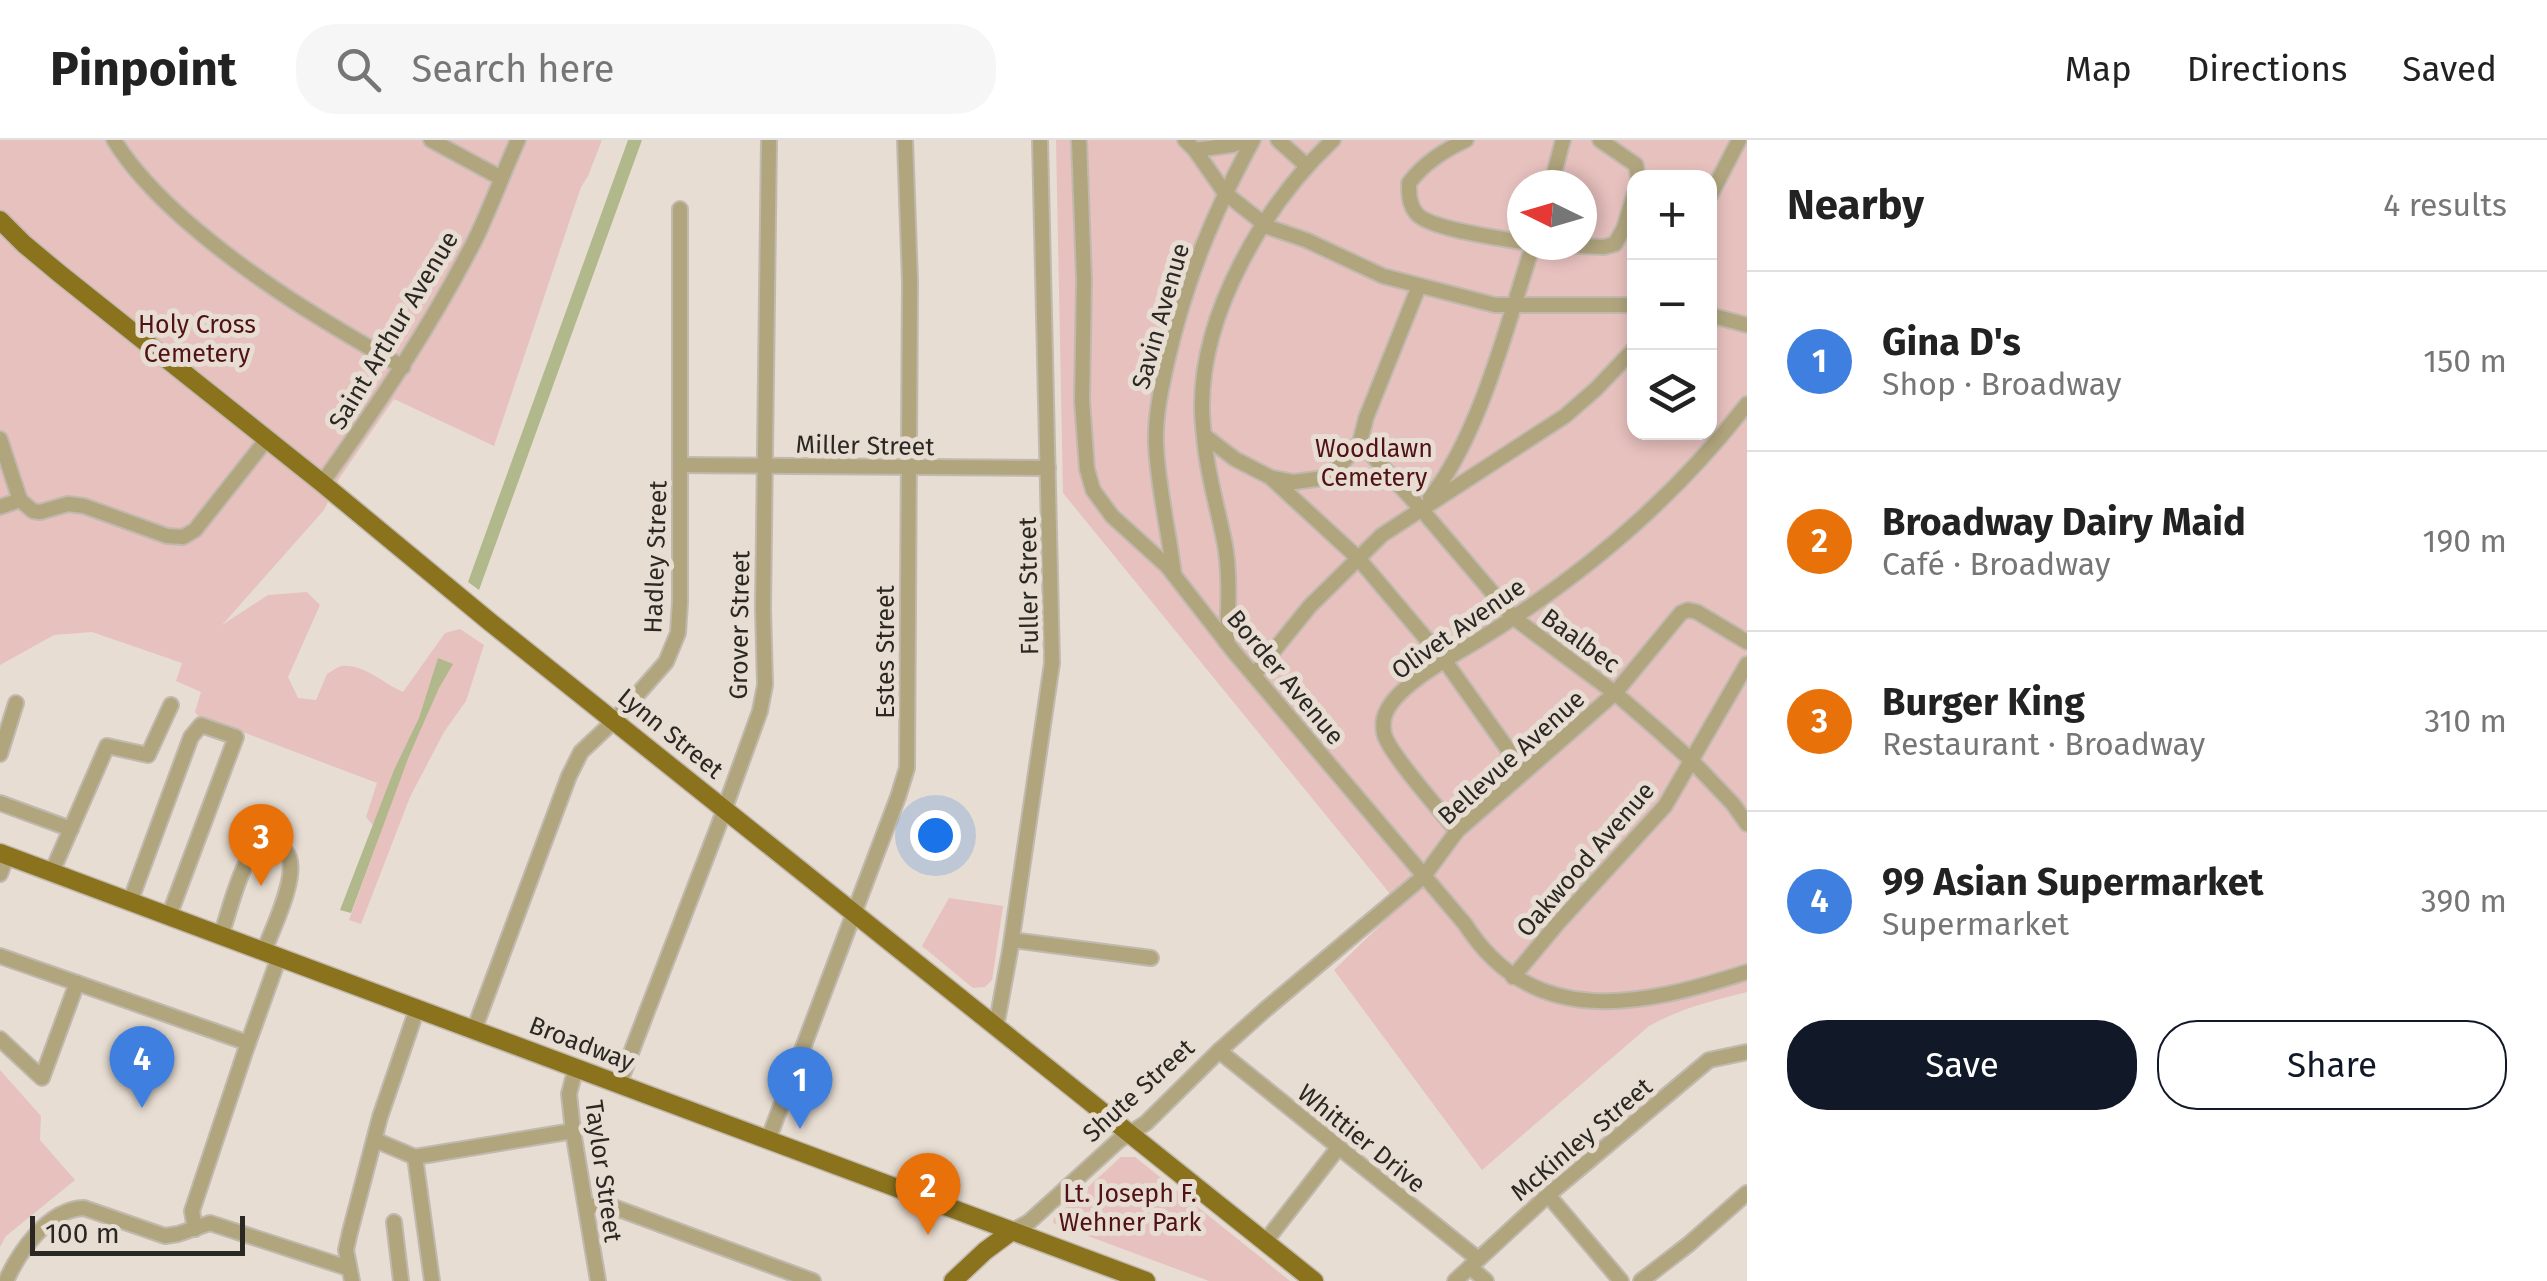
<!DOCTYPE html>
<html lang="en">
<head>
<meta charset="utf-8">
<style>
	:root { --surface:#fff; --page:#f6f6f6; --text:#222; --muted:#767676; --line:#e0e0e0; --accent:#111827 }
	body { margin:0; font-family:"Fira Sans",sans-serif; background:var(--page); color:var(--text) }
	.controls { position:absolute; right:30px; top:30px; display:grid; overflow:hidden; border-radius:20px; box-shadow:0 5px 15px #0003 }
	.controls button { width:90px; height:90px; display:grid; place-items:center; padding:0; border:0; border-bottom:2px solid var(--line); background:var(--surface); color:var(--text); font:50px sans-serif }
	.compass { position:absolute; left:1507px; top:30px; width:90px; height:90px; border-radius:50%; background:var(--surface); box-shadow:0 5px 15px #0003; rotate:275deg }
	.scale { position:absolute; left:30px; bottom:25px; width:215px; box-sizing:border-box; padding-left:10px; border:5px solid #2b2824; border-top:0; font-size:28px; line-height:35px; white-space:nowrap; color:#2b2824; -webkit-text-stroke:8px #e7ddd2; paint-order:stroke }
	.you { position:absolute; left:935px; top:695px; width:35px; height:35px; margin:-25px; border:8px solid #fff; border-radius:50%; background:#1a73e8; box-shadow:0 0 0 15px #1a73e833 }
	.badge { display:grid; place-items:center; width:65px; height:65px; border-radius:50%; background:var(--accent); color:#fff; font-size:32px; font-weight:700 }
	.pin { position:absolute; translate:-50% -82px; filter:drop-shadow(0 2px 5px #0008) }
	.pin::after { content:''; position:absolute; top:52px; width:35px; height:30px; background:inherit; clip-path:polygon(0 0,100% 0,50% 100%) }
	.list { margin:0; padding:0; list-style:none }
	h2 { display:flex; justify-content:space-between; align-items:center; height:130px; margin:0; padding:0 40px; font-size:42px }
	h2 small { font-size:32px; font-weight:400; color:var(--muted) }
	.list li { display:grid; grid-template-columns:65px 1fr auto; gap:30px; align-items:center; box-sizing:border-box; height:180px; padding:0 40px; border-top:2px solid var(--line) }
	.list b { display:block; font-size:38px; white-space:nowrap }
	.list p { margin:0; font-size:32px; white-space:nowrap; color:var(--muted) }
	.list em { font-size:32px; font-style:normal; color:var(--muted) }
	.actions { display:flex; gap:20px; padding:30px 40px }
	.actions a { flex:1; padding:22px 0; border:2px solid var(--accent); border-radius:40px; text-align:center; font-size:35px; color:var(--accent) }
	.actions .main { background:var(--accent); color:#fff }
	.icon { flex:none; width:55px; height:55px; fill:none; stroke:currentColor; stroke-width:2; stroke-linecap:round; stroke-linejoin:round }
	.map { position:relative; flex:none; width:1747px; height:1141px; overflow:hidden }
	header { display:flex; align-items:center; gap:60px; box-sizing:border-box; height:140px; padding:0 50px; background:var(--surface); border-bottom:2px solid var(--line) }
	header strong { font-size:48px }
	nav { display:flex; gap:55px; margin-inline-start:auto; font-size:35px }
	.search { width:700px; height:90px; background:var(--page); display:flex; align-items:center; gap:25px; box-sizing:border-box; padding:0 35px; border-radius:40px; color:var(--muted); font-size:38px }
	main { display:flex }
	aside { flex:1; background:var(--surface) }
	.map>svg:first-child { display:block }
	.green { fill:#e7c1be; fill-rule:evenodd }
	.water { fill:#b1b88b }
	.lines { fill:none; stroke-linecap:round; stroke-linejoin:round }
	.minor-casing { stroke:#c1b9af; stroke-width:18 }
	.major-casing { stroke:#c1b9af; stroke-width:21 }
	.minor { stroke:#b1a57e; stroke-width:14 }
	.major { stroke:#8b731e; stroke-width:18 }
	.labels { text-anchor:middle; stroke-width:10; stroke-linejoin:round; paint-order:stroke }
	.street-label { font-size:25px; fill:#2b2824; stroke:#e7ddd2 }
	.park-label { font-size:25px; fill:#501213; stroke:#e7ddd2 }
</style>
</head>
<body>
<header>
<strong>Pinpoint</strong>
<div class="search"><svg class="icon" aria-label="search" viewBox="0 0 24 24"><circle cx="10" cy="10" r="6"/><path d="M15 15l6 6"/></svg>Search here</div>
<nav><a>Map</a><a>Directions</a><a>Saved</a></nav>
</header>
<main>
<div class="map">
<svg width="1747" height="1141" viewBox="0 0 1747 1141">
	<rect width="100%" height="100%" fill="#e7ddd2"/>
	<g class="green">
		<path d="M0,0H602L588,36L581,47L494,306L394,259L339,339L324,370L222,485L268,455L307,452L320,465L288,537L298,558L316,560L327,534C332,531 337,527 342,526C364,524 384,544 403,552L445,493L460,489L484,505L466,561L444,592L410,657L361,784L349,780L380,694L366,677L377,643L235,589L200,578L195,572L201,552L176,541L182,523L92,492L54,495L0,525Z"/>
		<path d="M1056,0H1747V852C1712,861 1681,868 1649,886L1482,1030L1334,830L1400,766L1063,353ZM1634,38H1710V292H1634ZM1522,45H1582V105H1522Z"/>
		<path d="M949,758L1003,766L992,840L985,847L973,848L922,806Z"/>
		<path d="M0,930L41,976L40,1000L75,1040L6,1096L0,1107Z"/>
		<path d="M1121,1017H1135L1290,1141H1209L1053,1083L1054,1078Z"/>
	</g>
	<g class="water">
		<path d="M628,0H642L479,450L468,442Z"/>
		<path d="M438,518L453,524L439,548L409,616L351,773L340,770L394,630L419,578Z"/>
	</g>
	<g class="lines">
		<g class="minor-casing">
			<g id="minor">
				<path d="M114,0C133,31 158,56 185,80C252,139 326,183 403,227"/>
				<path d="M431,0L501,38"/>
				<path d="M1079,0L1084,140L1082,261L1087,329L1093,350L1112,376L1167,426L1234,512L1465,784C1534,892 1644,865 1747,832"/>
				<path d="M1185,0L1195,10L1232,5L1248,0"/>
				<path d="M1278,0L1307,26"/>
				<path d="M1466,0C1443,11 1424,23 1409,43C1409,54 1409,64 1416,73C1428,89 1500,98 1522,102"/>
				<path d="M1600,0L1636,25L1638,38"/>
				<path d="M1195,10L1225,53L1268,87L1306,100L1383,136L1495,165H1634"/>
				<path d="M1551,45L1563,0"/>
				<path d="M1710,56L1739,0"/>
				<path d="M1559,105L1604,107L1615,104L1624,88L1634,55"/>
				<path d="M1710,175L1747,185"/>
				<path d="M1205,296L1235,319L1270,337L1358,418L1445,521L1524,632"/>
				<path d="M0,299L20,360"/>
				<path d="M1360,302L1421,369L1514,478L1615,553L1660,592L1692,621L1733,664L1747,684"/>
				<path d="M681,325L1048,328"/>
				<path d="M1274,338L1294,342L1324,338L1340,326L1360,302L1366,278L1419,146"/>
				<path d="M322,343C378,265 431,186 475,100C491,67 503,33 518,0"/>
				<path d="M1430,358C1481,293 1507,184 1533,105"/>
				<path d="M20,360L33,371L40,372L68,364L84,366L167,396L183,397L195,390L267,299"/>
				<path d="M0,367L20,360"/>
				<path d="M1174,435C1169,392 1158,348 1156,305C1155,276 1161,249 1167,222C1186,139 1213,74 1253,0"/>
				<path d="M1227,503C1228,473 1230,441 1226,411C1220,376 1209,342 1205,306C1204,294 1202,281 1202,268C1201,172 1265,64 1333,0"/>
				<path d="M1254,535L1310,466L1382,395L1565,276L1596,249L1634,209"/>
				<path d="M0,614L16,563"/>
				<path d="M0,663L71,689"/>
				<path d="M1457,691C1442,673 1387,611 1384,593C1383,588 1383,583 1384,578C1391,548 1452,516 1477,501C1580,438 1673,360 1747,264"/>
				<path d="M52,732L107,606L148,615L171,565"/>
				<path d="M0,734L7,715"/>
				<path d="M130,762L191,597L201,585L236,597L169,776"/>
				<path d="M221,795C230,771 242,713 264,702C272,705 280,706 286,712C302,730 272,790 264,811"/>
				<path d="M1012,800L1151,818"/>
				<path d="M0,816L248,903"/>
				<path d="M1513,837L1558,783L1665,666L1747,524"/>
				<path d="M996,887L1010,811L1052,523L1040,0"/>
				<path d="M474,890L569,636L581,612L615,580L666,522L678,493L680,462V69"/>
				<path d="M0,899L42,938L77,843"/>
				<path d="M1219,911L1478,1119"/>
				<path d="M576,927L569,954L573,991L598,1141"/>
				<path d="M619,944L718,687L760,571L765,545L763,468L769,0"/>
				<path d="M375,1000L415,1017"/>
				<path d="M768,1000L898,657L907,628L910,142L905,0"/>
				<path d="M1548,1055L1621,1141"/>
				<path d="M586,1066L608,1065L813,1141"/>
				<path d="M394,1082L401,1141"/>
				<path d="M195,1089L192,1071L245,912L279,817"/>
				<path d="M1012,1091L1029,1082L1118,1001L1146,983L1219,911L1266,869L1424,736L1457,691L1615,553L1681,473L1688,470L1697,472L1747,502"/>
				<path d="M1265,1102L1338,1008"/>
				<path d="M1470,1127L1486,1141"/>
				<path d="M6,1141C19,1112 48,1069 84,1068L165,1096L178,1094L210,1083L348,1128"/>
				<path d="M352,1141L346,1110L350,1092L380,977L417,869"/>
				<path d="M432,1141L415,1017L573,991"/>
				<path d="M1455,1141L1548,1055L1709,920L1747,912"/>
				<path d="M1641,1141L1689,1104L1747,1053"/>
			</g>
		</g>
		<g class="major-casing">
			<g id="major">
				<path d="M0,80L24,104L60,134L322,343L490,482L1314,1141"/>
				<path d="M0,713L1146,1141"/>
				<path d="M953,1141L985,1111L1012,1091"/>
			</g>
		</g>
		<use href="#minor" class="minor"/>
		<use href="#major" class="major"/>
	</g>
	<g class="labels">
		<g class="street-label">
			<text transform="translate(1160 176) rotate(-74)" y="9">Savin Avenue</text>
			<text transform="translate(393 190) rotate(-59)" y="9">Saint Arthur Avenue</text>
			<text transform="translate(865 305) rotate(1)" y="9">Miller Street</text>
			<text transform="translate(655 417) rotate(-88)" y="9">Hadley Street</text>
			<text transform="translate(1028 446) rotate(-91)" y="9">Fuller Street</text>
			<text transform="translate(739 485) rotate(-89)" y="9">Grover Street</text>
			<text transform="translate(1458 488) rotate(-35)" y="9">Olivet Avenue</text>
			<text transform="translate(1581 500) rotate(36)" y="9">Baalbec</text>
			<text transform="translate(885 512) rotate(-90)" y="9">Estes Street</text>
			<text transform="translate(1286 537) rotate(50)" y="9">Border Avenue</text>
			<text transform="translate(671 593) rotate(39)" y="9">Lynn Street</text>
			<text transform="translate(1511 617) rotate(-42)" y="9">Bellevue Avenue</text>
			<text transform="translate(1585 719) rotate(-49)" y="9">Oakwood Avenue</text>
			<text transform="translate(582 903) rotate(21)" y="9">Broadway</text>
			<text transform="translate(1138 950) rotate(-42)" y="9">Shute Street</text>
			<text transform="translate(1362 998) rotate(39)" y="9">Whittier Drive</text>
			<text transform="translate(1581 999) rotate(-40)" y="9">McKinley Street</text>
			<text transform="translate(604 1031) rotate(82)" y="9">Taylor Street</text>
		</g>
		<g class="park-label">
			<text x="197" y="193">Holy Cross<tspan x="197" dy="29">Cemetery</tspan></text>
			<text x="1374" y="317">Woodlawn<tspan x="1374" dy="29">Cemetery</tspan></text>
			<text x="1130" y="1062">Lt. Joseph F.<tspan x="1130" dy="29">Wehner Park</tspan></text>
		</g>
	</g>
</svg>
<div class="controls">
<button>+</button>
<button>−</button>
<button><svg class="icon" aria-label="layers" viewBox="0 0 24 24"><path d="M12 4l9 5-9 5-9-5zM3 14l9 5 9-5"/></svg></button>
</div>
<svg class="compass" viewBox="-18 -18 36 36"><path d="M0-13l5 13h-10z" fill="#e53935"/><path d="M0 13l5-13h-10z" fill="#767676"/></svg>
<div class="scale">100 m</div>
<div class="you"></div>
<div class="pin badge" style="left:800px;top:989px;background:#3f7fe0">1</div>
<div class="pin badge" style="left:928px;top:1095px;background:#e8710a">2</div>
<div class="pin badge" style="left:261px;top:746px;background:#e8710a">3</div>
<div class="pin badge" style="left:142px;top:968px;background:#3f7fe0">4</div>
</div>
<aside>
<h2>Nearby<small>4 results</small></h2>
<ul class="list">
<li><span class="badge" style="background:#3f7fe0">1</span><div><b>Gina D's</b><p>Shop · Broadway</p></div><em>150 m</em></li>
<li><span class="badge" style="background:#e8710a">2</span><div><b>Broadway Dairy Maid</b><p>Café · Broadway</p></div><em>190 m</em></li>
<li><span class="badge" style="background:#e8710a">3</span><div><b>Burger King</b><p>Restaurant · Broadway</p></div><em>310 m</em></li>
<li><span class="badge" style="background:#3f7fe0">4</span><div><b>99 Asian Supermarket</b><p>Supermarket</p></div><em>390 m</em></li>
</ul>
<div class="actions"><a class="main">Save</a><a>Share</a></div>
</aside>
</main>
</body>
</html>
